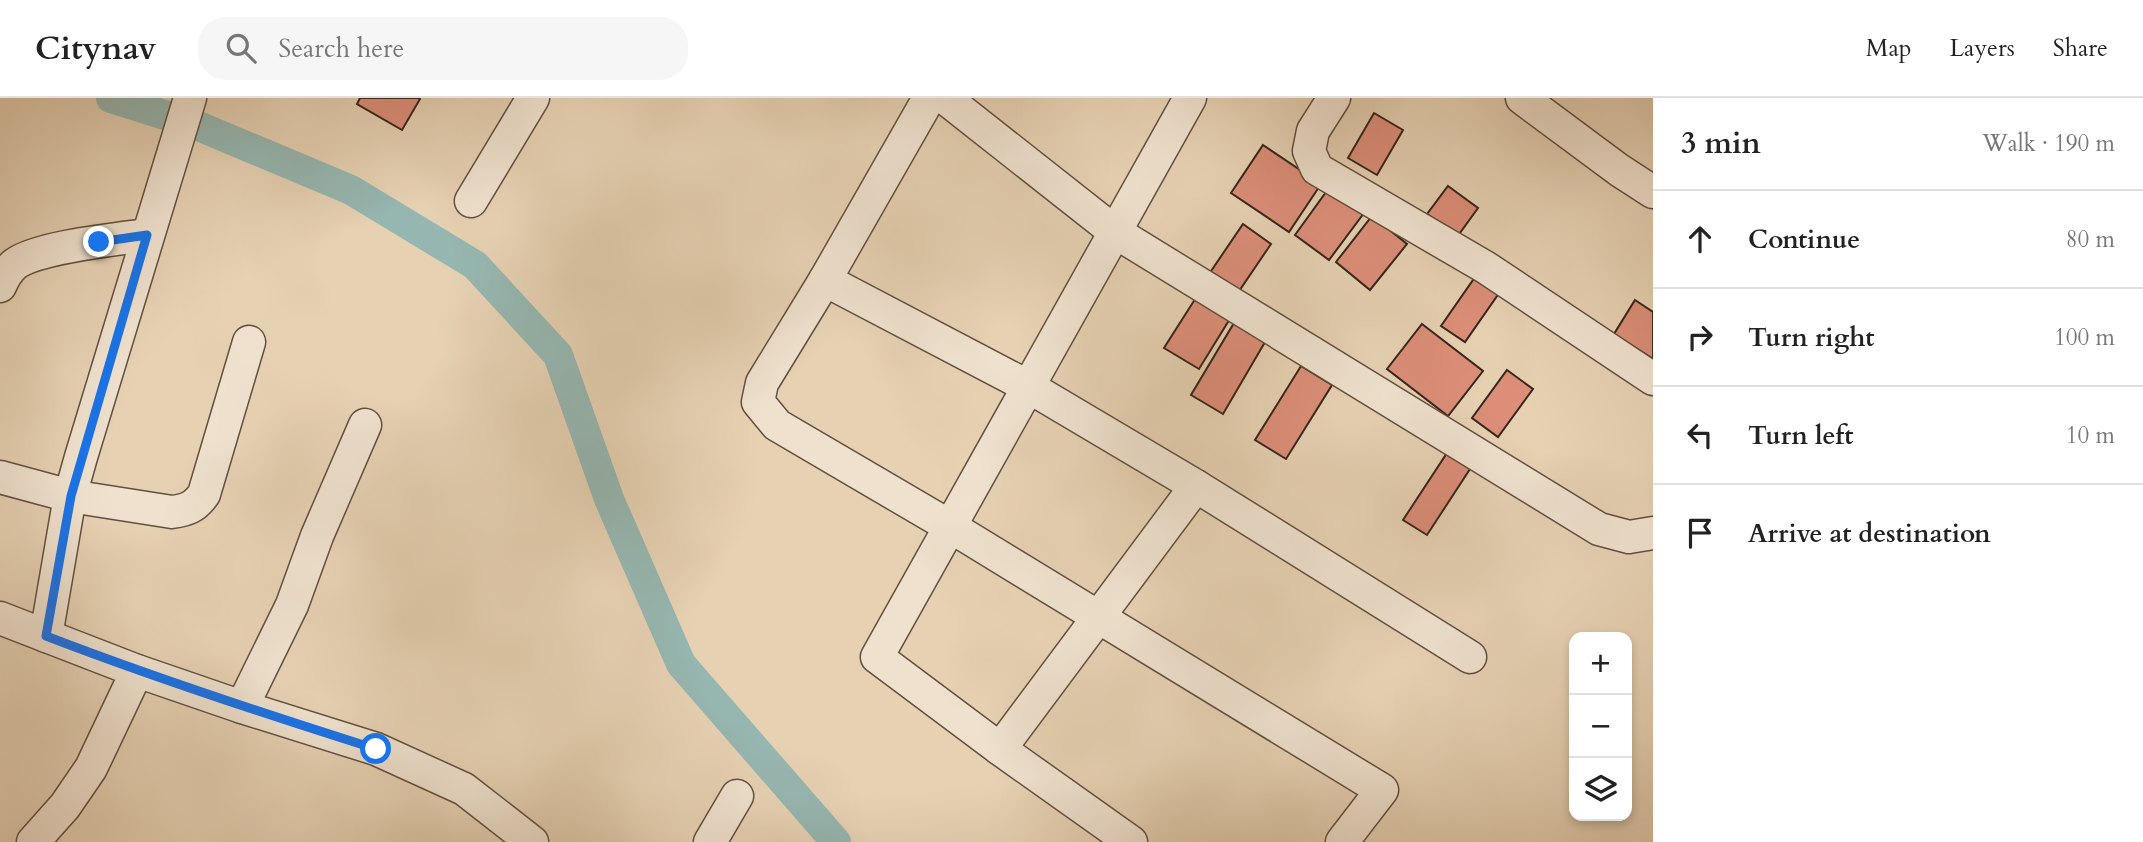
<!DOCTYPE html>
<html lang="en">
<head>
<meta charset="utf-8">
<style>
	:root { --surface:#fff; --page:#f6f6f6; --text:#222; --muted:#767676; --line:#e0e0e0 }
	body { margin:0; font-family:Cardo,serif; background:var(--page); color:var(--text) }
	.controls { position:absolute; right:21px; bottom:21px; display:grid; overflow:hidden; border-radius:14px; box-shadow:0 4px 10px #0003 }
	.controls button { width:63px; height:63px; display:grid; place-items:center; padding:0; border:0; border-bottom:2px solid var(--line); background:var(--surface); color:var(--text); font:35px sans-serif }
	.stop { position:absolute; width:21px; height:21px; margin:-16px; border:5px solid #1a73e8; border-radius:50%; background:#fff }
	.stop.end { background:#1a73e8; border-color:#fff; box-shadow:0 2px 7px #0008 }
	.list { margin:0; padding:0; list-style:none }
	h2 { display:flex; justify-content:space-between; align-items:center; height:91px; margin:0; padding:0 28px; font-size:30px }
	h2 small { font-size:23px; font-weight:400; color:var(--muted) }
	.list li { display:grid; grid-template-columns:46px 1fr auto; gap:21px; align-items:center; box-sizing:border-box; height:98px; padding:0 28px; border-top:2px solid var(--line) }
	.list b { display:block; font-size:26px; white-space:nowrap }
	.list em { font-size:23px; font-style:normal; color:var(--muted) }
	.icon { flex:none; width:38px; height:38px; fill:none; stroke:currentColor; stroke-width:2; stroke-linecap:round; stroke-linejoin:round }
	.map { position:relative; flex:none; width:1653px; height:744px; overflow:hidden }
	header { display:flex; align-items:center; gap:42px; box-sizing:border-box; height:98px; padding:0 35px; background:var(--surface); border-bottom:2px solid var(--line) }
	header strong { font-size:33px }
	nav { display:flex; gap:38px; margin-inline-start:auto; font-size:24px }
	.search { width:490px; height:63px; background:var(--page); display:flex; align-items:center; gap:18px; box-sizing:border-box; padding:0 24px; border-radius:28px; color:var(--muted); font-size:26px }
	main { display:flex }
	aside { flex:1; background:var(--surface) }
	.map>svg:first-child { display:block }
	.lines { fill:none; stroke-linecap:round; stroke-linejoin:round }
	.canal { stroke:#96b7b1; stroke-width:30 }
	.building { fill:#dc8e79; stroke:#362518; stroke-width:2 }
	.minor-casing { stroke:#62503f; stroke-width:35 }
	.minor { stroke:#efe1ce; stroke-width:32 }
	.route { stroke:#1a73e8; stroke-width:9 }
</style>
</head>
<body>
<header>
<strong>Citynav</strong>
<div class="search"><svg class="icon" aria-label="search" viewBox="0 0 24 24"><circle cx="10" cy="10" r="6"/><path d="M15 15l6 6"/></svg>Search here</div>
<nav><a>Map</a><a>Layers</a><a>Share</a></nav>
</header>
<main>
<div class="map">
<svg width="1653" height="744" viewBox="0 0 1653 744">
	<rect width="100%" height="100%" fill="#e6d1b3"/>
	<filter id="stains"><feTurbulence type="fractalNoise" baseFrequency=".00286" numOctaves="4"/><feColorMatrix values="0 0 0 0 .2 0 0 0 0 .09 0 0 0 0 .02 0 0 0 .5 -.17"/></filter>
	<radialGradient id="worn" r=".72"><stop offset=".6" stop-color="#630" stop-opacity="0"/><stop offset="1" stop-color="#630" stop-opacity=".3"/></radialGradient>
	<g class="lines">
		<path class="canal" d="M111,0L196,27L351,92L475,167L558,257L609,401L681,566L836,744"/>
	</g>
	<g class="building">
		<path d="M360,0H418L420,1L402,32L357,6Z"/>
		<path d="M1374,15L1403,32L1377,77L1348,60Z"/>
		<path d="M1263,47L1321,86L1289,134L1231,95Z"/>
		<path d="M1448,88L1478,110L1457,139L1427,116Z"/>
		<path d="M1329,90L1364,115L1329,162L1295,137Z"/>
		<path d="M1372,118L1407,146L1370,192L1336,164Z"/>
		<path d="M1243,126L1271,146L1235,199L1207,179Z"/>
		<path d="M1480,172L1504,188L1465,244L1441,228Z"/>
		<path d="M1197,198L1231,219L1199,271L1164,250Z"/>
		<path d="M1635,202L1653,214V261L1614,236Z"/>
		<path d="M1234,225L1265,244L1223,316L1191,297Z"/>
		<path d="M1422,226L1483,273L1448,318L1387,271Z"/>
		<path d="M1301,268L1332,287L1286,361L1255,342Z"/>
		<path d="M1507,272L1533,291L1498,339L1472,320Z"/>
		<path d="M1447,355L1470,371L1427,437L1403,422Z"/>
	</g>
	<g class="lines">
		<g class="minor-casing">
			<g id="minor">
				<path d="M929,0L825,182L762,285L758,304L777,327L951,429L1382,692L1342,744"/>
				<path d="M945,0L1115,134L1599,431L1629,439L1653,435"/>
				<path d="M1334,0L1313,33L1309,53L1317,71L1485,169L1653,281"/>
				<path d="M1522,0L1619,72L1653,94"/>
				<path d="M471,103L533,0"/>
				<path d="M825,182L1029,289L1196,388L1470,559"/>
				<path d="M0,188C3,181 9,171 15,166C38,149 117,141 147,137"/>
				<path d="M0,379L70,398L172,414C187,412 195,409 204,396L249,244"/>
				<path d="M0,520L137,573L242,609L376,651L464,691L532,744"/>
				<path d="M46,538L70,398L81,359L190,0"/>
				<path d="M242,609L292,507L317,438L365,327"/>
				<path d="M1000,651L1196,388"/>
				<path d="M33,744L65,708L91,670L137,573"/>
				<path d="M710,744L737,698"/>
				<path d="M1131,744L1000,651L877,559L1190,0"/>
			</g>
		</g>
		<use href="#minor" class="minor"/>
	</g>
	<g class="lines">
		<path class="route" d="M99,144L147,137L71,398L46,538C155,580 265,616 376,651"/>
	</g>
	<rect width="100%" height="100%" filter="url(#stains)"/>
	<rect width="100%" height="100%" fill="url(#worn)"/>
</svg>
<div class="controls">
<button>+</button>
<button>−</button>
<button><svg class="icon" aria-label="layers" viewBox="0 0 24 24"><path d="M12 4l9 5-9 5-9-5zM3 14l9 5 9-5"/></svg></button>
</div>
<div class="stop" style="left:376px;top:651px"></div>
<div class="stop end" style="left:99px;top:144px"></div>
</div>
<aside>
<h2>3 min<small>Walk · 190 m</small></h2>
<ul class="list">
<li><svg class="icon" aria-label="ahead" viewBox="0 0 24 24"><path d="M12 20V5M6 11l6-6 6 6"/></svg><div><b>Continue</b></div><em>80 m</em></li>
<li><svg class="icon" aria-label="right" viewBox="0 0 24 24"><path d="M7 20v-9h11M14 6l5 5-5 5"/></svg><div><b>Turn right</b></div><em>100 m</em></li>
<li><svg class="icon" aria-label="left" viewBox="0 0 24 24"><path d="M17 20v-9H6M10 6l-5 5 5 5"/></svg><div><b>Turn left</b></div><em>10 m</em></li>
<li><svg class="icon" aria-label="arrive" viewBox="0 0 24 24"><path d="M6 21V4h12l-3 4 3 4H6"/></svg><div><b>Arrive at destination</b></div></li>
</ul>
</aside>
</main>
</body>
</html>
